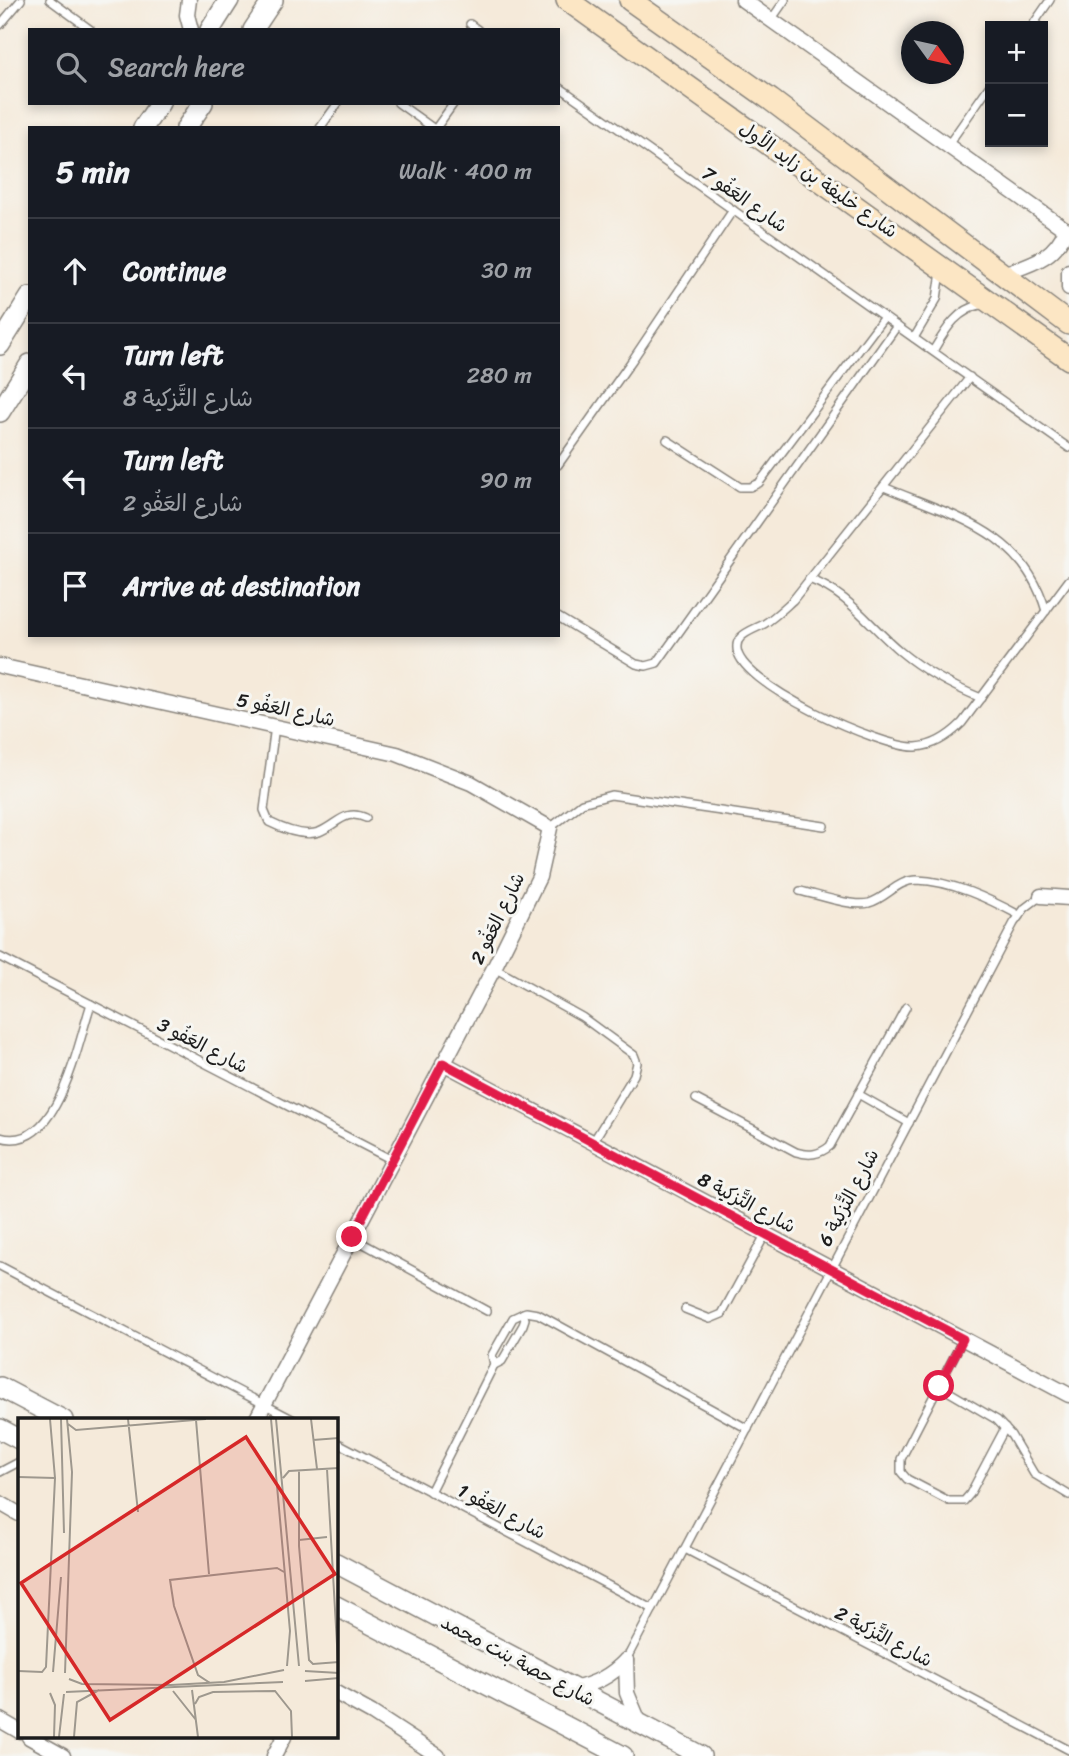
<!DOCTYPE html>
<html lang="en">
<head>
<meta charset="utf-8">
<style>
	:root { --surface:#171b24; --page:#20242c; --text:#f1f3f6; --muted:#9ea1a6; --line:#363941 }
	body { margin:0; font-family:Sriracha,"Playpen Sans Arabic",sans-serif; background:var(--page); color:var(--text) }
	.controls { position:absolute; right:21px; top:21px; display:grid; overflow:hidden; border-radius:0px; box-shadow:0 4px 10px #0003 }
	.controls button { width:63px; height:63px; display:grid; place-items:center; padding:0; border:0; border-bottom:2px solid var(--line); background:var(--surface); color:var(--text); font:35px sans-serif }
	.compass { position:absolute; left:901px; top:21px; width:63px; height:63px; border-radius:50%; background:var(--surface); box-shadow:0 4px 10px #0003; rotate:123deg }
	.stop { position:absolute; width:21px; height:21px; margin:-16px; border:5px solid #e11d48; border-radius:50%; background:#fff }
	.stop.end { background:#e11d48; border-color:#fff; box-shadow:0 2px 7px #0008 }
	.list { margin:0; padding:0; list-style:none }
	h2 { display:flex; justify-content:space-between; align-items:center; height:91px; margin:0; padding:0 28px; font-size:30px }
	h2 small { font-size:23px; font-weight:400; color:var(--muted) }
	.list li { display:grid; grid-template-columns:46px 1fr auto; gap:21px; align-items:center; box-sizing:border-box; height:105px; padding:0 28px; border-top:2px solid var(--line) }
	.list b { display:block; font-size:26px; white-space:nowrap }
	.list p { margin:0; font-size:23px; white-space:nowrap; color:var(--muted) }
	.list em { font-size:23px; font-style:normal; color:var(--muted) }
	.icon { flex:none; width:38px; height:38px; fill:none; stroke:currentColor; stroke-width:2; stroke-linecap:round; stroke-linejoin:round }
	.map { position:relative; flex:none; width:1069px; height:1756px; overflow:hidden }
	.search { position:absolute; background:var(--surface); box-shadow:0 4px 10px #0003; left:28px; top:28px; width:532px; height:77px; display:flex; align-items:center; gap:18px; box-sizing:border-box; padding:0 24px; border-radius:0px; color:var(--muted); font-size:26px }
	.panel { position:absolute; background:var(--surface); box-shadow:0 4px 10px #0003; left:28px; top:126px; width:532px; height:511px; border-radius:0px }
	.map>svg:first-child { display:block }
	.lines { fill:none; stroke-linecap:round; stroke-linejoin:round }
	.service-casing { stroke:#88837b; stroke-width:10 }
	.minor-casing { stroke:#88837b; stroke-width:17 }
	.tertiary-casing { stroke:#88837b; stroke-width:22 }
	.secondary-casing { stroke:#88837b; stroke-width:24 }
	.service { stroke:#fff; stroke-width:7 }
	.minor { stroke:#fff; stroke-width:14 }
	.tertiary { stroke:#fff; stroke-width:19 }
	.secondary { stroke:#fce6c4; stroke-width:21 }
	.route { stroke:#e11d48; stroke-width:9 }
	.labels { text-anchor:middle; stroke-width:6; stroke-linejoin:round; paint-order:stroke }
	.street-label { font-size:19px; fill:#1c1c1c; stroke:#f6f6f2 }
	.inset-road { fill:none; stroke:#9e988e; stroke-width:2 }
	.view { fill:#d62828; fill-opacity:0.15; stroke:#d62828; stroke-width:3.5 }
	.inset-edge { fill:none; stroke:#1c1c1c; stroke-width:3.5 }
</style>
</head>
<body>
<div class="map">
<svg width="1069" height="1756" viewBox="0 0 1069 1756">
	<rect width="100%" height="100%" fill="#f6f6f2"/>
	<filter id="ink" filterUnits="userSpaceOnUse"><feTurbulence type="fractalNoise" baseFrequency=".0143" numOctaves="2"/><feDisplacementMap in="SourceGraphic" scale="14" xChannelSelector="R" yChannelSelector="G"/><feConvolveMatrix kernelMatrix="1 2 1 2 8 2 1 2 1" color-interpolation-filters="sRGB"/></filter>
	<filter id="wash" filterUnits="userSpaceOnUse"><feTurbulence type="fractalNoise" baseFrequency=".00686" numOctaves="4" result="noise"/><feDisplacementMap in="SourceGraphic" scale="28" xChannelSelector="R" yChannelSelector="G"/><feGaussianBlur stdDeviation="1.57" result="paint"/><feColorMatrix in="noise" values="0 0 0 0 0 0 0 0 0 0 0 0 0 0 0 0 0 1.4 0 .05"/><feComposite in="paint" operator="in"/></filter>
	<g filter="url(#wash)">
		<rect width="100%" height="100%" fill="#f5eada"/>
	</g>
	<g filter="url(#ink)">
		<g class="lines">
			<g class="service-casing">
				<g id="service">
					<path d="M50,0L91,30"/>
					<path d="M771,20L785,0"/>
					<path d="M470,24L478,30"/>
					<path d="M0,25L21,0"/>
					<path d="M1032,26L1050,0"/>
					<path d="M558,86L1069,448"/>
					<path d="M398,103L433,128"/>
					<path d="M320,128L338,103"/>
					<path d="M436,128L454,103"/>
					<path d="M948,145L990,85"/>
					<path d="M914,338L937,299L941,272"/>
					<path d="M933,351C946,329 956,310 983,304"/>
					<path d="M970,377L793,600C784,608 775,617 764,624C757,628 747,631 741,637C738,640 737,643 737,646C733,683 884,749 916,747C934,746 950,735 962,723L1069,580"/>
					<path d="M667,440L740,487H750L759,483L884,317"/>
					<path d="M558,465L633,359L733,210"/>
					<path d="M884,487C952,516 1023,530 1046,611"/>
					<path d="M809,579C850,594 868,625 901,652C925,672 952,686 981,698"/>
					<path d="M558,617L636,664L646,666L657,663L897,326"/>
					<path d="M275,726L264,810L269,822C283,829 304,837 319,832C337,825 345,808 366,818"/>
					<path d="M550,828L582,803L611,795L824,826"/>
					<path d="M800,891C818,895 852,907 869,903C887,898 897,880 917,880C952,881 989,899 1019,915"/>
					<path d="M0,957L392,1160"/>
					<path d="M494,968L582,1017L634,1055L637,1063L634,1075L593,1142"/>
					<path d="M858,1094L909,1123"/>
					<path d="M696,1099L796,1152C809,1156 819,1155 830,1146L906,1007"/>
					<path d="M0,1137C58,1155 78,1042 91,1004"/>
					<path d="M353,1238L487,1311"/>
					<path d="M0,1266L294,1420"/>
					<path d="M685,1309L710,1319L722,1314L765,1235"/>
					<path d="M963,1339L901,1459V1472L907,1479L949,1501H964L970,1494L1005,1428"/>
					<path d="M494,1365L502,1361L523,1325L525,1319L523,1313"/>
					<path d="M939,1386L997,1420L1011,1435L1034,1474L1069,1495"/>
					<path d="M336,1442L653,1609"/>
					<path d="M0,1472L19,1462"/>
					<path d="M430,1492L494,1365L492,1355L513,1318L526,1312L538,1314L748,1429"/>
					<path d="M685,1549L1069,1750"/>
					<path d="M626,1660L1014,923L1025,908L1041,896"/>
				</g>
			</g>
			<g class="minor-casing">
				<g id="minor">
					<path d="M189,0L187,15L191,30"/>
					<path d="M743,0L1069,232"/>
					<path d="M1069,271V288"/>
					<path d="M1003,274C1030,264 1055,259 1066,229"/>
					<path d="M0,666L397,754L471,783L550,828L539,877L494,968L256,1420"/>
					<path d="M1041,896L1069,898"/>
					<path d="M443,1063L1069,1395"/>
					<path d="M0,1503L19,1514"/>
					<path d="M626,1660L627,1693L640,1724"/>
					<path d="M573,1689C595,1684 611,1676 626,1660"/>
					<path d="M336,1693L372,1713L438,1756"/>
					<path d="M0,1720L19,1731"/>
					<path d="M29,1737L63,1756"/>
					<path d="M274,1756L284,1737"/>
				</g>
			</g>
			<g class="tertiary-casing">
				<g id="tertiary">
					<path d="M210,30L229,0"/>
					<path d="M253,30L273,0"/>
					<path d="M143,128L160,103"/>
					<path d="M186,128L203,103"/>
					<path d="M0,345L30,297"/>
					<path d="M0,412L30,364"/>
					<path d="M0,1387L63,1420"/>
					<path d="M0,1429L19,1439"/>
					<path d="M336,1563L701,1756"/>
					<path d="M336,1606L623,1756"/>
				</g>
			</g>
			<g class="secondary-casing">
				<g id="secondary">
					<path d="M567,0L1069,359"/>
					<path d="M630,0L771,100L1069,324"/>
				</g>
			</g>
			<use href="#service" class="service"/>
			<use href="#minor" class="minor"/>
			<use href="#tertiary" class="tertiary"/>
			<use href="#secondary" class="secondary"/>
		</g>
	</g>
	<g class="lines" filter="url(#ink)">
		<path class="route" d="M352,1237L443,1063L963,1339L939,1386"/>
	</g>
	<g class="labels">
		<g class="street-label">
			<text transform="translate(819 179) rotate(35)" y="7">شارع خليفة بن زايد الأول</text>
			<text transform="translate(745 199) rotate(35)" y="7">شارع العَفُو 7</text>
			<text transform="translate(286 709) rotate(12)" y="7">شارع العَفُو 5</text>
			<text transform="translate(497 918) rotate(-64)" y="7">شارع العَفُو 2</text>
			<text transform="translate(203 1045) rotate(27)" y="7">شارع العَفُو 3</text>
			<text transform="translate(848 1197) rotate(-62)" y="7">شارع التَّزكية 6</text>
			<text transform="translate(747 1202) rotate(28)" y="7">شارع التَّزكية 8</text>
			<text transform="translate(502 1511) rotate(28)" y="7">شارع العَفُو 1</text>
			<text transform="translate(884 1636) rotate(28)" y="7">شارع التَّزكية 2</text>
			<text transform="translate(518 1660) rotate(28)" y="7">شارع حصة بنت محمد</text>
		</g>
	</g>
	<g transform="translate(18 1418)">
		<rect width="320" height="320" fill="#f5eada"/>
		<path class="inset-road" d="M43,1L46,115M110,1L120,94M253,1L272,213L269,248M258,1L281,248M293,1L299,51M178,2L191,156M50,6L58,12L188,1M295,22L321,20M309,51L320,244M281,52V128L291,242L295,246L321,244M0,59L37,60M265,60L271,53L321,50M281,122L309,119M0,253L24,254L28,249L37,60L32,1M287,253L321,255M35,254L43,159M47,255L54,54L49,1M51,261L64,266L153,267L206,264L266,252M287,263L321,260M192,265L180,257L156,188L152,162L259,150L266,154M174,272L180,319M155,273L178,302M48,274L265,264M32,275L37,287L36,319M177,286L181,279L195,274L257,273L273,293L274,319M41,319L46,276M56,319L59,284L81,272"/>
		<path class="view" d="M228,19L317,156L92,302L3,165Z"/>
		<rect width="320" height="320" class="inset-edge"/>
	</g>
</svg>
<div class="controls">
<button>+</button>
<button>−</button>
</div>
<svg class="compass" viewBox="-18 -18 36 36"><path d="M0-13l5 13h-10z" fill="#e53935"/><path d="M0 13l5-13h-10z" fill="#9ea1a6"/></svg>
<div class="stop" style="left:939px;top:1386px"></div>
<div class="stop end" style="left:352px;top:1237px"></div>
<div class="search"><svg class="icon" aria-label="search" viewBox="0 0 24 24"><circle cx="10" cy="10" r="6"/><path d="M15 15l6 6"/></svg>Search here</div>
<section class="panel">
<h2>5 min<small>Walk · 400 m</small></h2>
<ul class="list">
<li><svg class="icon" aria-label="ahead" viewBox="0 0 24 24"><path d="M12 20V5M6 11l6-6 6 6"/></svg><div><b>Continue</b></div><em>30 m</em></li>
<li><svg class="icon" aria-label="left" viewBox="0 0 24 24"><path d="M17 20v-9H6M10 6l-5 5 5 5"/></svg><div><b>Turn left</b><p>شارع التَّزكية 8</p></div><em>280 m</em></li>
<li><svg class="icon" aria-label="left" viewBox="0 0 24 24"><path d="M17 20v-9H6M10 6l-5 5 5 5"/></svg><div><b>Turn left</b><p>شارع العَفُو 2</p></div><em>90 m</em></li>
<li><svg class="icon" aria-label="arrive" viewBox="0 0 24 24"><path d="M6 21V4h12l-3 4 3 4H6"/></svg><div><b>Arrive at destination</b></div></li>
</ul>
</section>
</div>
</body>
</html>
